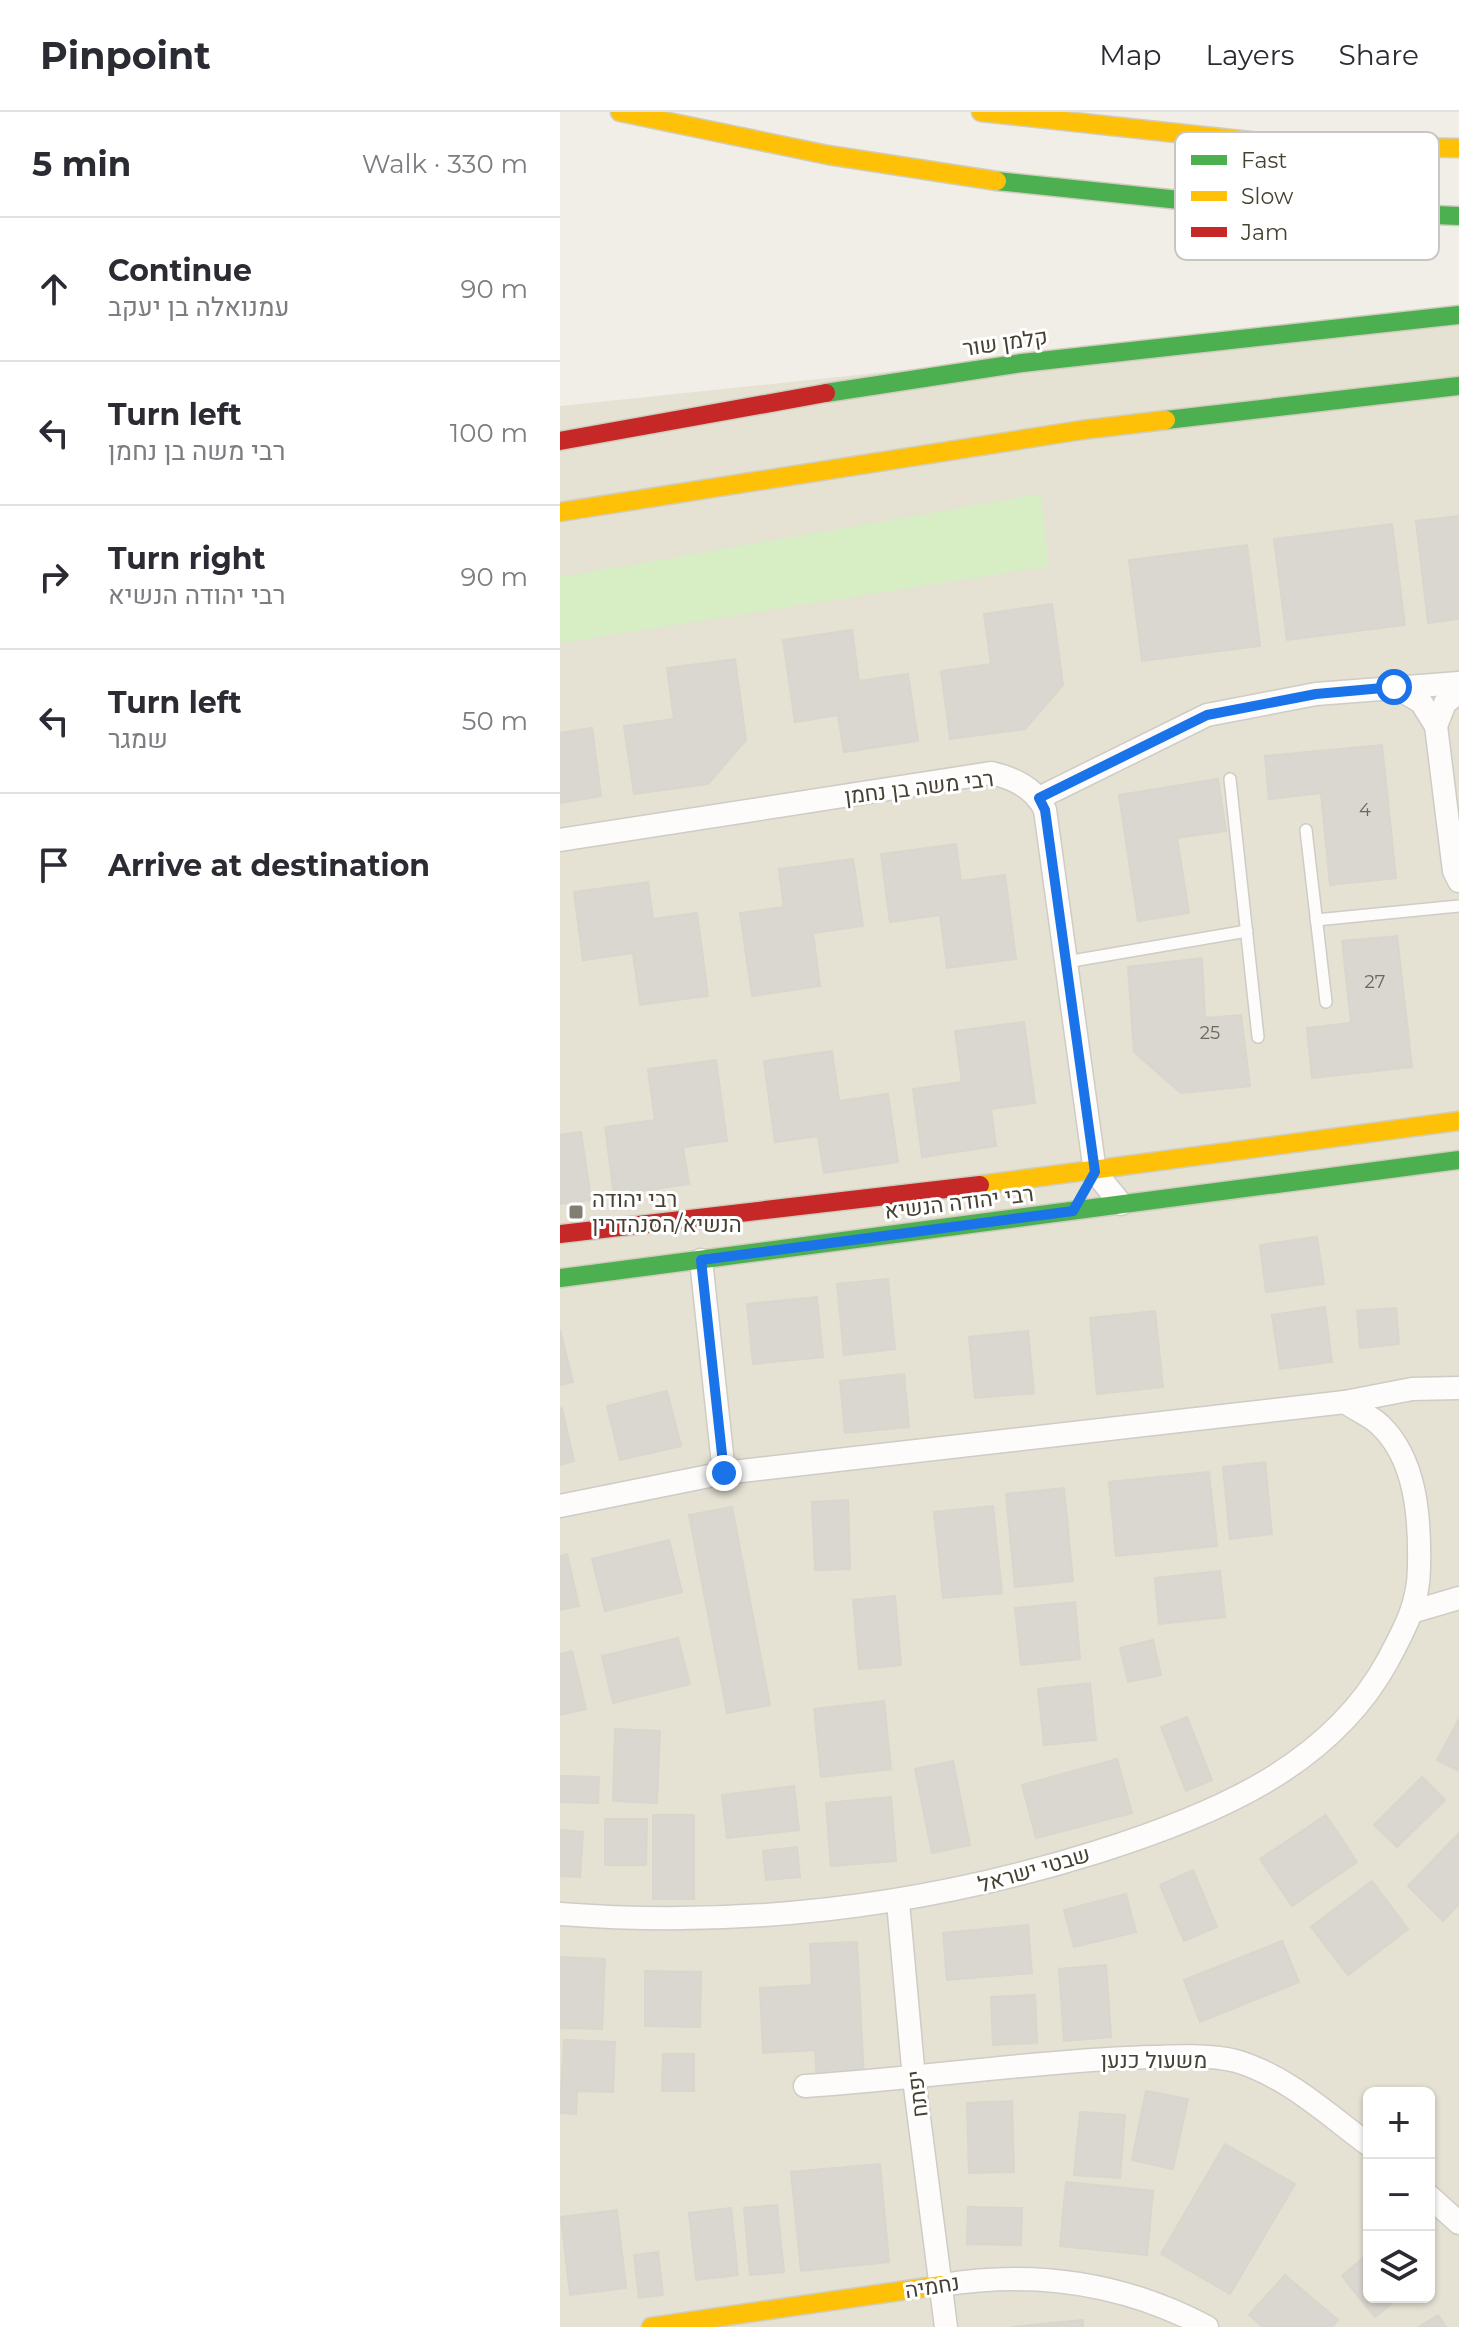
<!DOCTYPE html>
<html lang="en">
<head>
<meta charset="utf-8">
<style>
	:root { --surface:#fff; --page:#f7f7f7; --text:#2b2b33; --muted:#7c7c81; --line:#e1e1e2 }
	body { margin:0; font-family:Montserrat,Heebo,sans-serif; background:var(--page); color:var(--text) }
	.controls { position:absolute; right:24px; bottom:24px; display:grid; overflow:hidden; border-radius:12px; box-shadow:0 2px 6px #0004 }
	.controls button { width:72px; height:72px; display:grid; place-items:center; padding:0; border:0; border-bottom:2px solid var(--line); background:var(--surface); color:var(--text); font:40px sans-serif }
	.stop { position:absolute; width:24px; height:24px; margin:-18px; border:6px solid #1a73e8; border-radius:50%; background:#fff }
	.stop.end { background:#1a73e8; border-color:#fff; box-shadow:0 2px 8px #0008 }
	.list { margin:0; padding:0; list-style:none }
	h2 { display:flex; justify-content:space-between; align-items:center; height:104px; margin:0; padding:0 32px; font-size:34px }
	h2 small { font-size:26px; font-weight:400; color:var(--muted) }
	.list li { display:grid; grid-template-columns:52px 1fr auto; gap:24px; align-items:center; box-sizing:border-box; height:144px; padding:0 32px; border-top:2px solid var(--line) }
	.list b { display:block; font-size:30px; white-space:nowrap }
	.list p { margin:0; font-size:26px; white-space:nowrap; color:var(--muted) }
	.list em { font-size:26px; font-style:normal; color:var(--muted) }
	.icon { flex:none; width:44px; height:44px; fill:none; stroke:currentColor; stroke-width:2; stroke-linecap:round; stroke-linejoin:round }
	.map { position:relative; flex:none; width:899px; height:2215px; overflow:hidden }
	header { display:flex; align-items:center; gap:48px; box-sizing:border-box; height:112px; padding:0 40px; background:var(--surface); border-bottom:2px solid var(--line) }
	header strong { font-size:38px }
	nav { display:flex; gap:44px; margin-inline-start:auto; font-size:28px }
	main { display:flex }
	aside { flex:1; background:var(--surface) }
	.map>svg:first-child { display:block }
	.residential { fill:#e5e1d3; fill-rule:evenodd }
	.green { fill:#d7edc4 }
	.building { fill:#d9d7cf; stroke:#d8d6cd; stroke-width:2 }
	.lines { fill:none; stroke-linecap:round; stroke-linejoin:round }
	.lane-casing { stroke:#ceccc5; stroke-width:14 }
	.street-casing { stroke:#ceccc5; stroke-width:25 }
	.fast-casing { stroke:#d0cdbd; stroke-width:21 }
	.slow-casing { stroke:#d0cdbd; stroke-width:21 }
	.jam-casing { stroke:#d0cdbd; stroke-width:21 }
	.lane { stroke:#fdfcfb; stroke-width:11 }
	.street { stroke:#fdfcfb; stroke-width:22 }
	.fast { stroke:#4caf50; stroke-width:18 }
	.slow { stroke:#ffc107; stroke-width:18 }
	.jam { stroke:#c62828; stroke-width:18 }
	.route { stroke:#1a73e8; stroke-width:10 }
	.poi-dot { fill:#827e71; stroke:#fff; stroke-width:3 }
	.labels { text-anchor:middle; stroke-width:6; stroke-linejoin:round; paint-order:stroke }
	.number-label { font-size:18px; fill:#6c675a }
	.street-label { font-size:22px; fill:#464132; stroke:#fff }
	.poi-label { font-size:22px; fill:#464132; stroke:#fff; text-anchor:start }
	.key { fill:#fff; stroke:#c8c6c2; stroke-width:2 }
	.key-label { font-size:22px; fill:#464132 }
</style>
</head>
<body>
<header>
<strong>Pinpoint</strong>
<nav><a>Map</a><a>Layers</a><a>Share</a></nav>
</header>
<main>
<aside>
<h2>5 min<small>Walk · 330 m</small></h2>
<ul class="list">
<li><svg class="icon" aria-label="ahead" viewBox="0 0 24 24"><path d="M12 20V5M6 11l6-6 6 6"/></svg><div><b>Continue</b><p>עמנואלה בן יעקב</p></div><em>90 m</em></li>
<li><svg class="icon" aria-label="left" viewBox="0 0 24 24"><path d="M17 20v-9H6M10 6l-5 5 5 5"/></svg><div><b>Turn left</b><p>רבי משה בן נחמן</p></div><em>100 m</em></li>
<li><svg class="icon" aria-label="right" viewBox="0 0 24 24"><path d="M7 20v-9h11M14 6l5 5-5 5"/></svg><div><b>Turn right</b><p>רבי יהודה הנשיא</p></div><em>90 m</em></li>
<li><svg class="icon" aria-label="left" viewBox="0 0 24 24"><path d="M17 20v-9H6M10 6l-5 5 5 5"/></svg><div><b>Turn left</b><p>שמגר</p></div><em>50 m</em></li>
<li><svg class="icon" aria-label="arrive" viewBox="0 0 24 24"><path d="M6 21V4h12l-3 4 3 4H6"/></svg><div><b>Arrive at destination</b></div></li>
</ul>
</aside>
<div class="map">
<svg width="899" height="2215" viewBox="0 0 899 2215">
	<rect width="100%" height="100%" fill="#f0eee7"/>
	<path class="residential" d="M899,200V2215H0V294ZM809,1981H869V2185H809Z"/>
	<path class="green" d="M481,382L489,454L0,531V465Z"/>
	<g class="building">
		<path d="M899,404V507L868,511L856,409Z"/>
		<path d="M832,412L845,513L727,528L714,427Z"/>
		<path d="M687,433L700,534L582,549L569,448Z"/>
		<path d="M492,492L503,573L465,617L390,627L381,559L431,552L424,502Z"/>
		<path d="M292,518L299,569L348,562L358,629L284,640L278,603L235,610L223,528Z"/>
		<path d="M175,547L186,628L148,672L74,682L64,614L114,607L107,556Z"/>
		<path d="M32,616L41,684L0,691V621Z"/>
		<path d="M822,633L836,766L770,773L761,681L709,687L705,644Z"/>
		<path d="M658,667L666,719L617,726L629,801L578,809L559,683Z"/>
		<path d="M396,732L401,769L445,763L456,847L387,856L380,803L330,810L321,742Z"/>
		<path d="M293,747L303,814L253,821L260,874L192,884L180,801L224,795L219,757Z"/>
		<path d="M88,770L93,807L137,801L148,884L80,893L73,841L23,848L14,780Z"/>
		<path d="M837,824L852,955L752,966L747,916L791,911L782,829Z"/>
		<path d="M642,846L645,906L681,903L690,974L621,981L574,940L568,855Z"/>
		<path d="M464,910L475,991L431,997L436,1034L362,1045L353,977L402,970L395,919Z"/>
		<path d="M272,939L279,989L328,982L338,1050L264,1061L258,1024L215,1030L204,949Z"/>
		<path d="M156,948L167,1029L123,1035L129,1072L54,1083L45,1015L95,1008L88,957Z"/>
		<path d="M21,1020L31,1088L0,1092V1023Z"/>
		<path d="M757,1125L764,1172L706,1180L700,1133Z"/>
		<path d="M328,1167L335,1237L284,1243L277,1172Z"/>
		<path d="M257,1185L263,1245L193,1252L187,1192Z"/>
		<path d="M765,1195L772,1250L720,1257L712,1203Z"/>
		<path d="M836,1196L839,1232L800,1236L797,1199Z"/>
		<path d="M595,1199L603,1275L537,1282L530,1206Z"/>
		<path d="M0,1218L13,1270L0,1273Z"/>
		<path d="M468,1219L474,1281L415,1286L409,1225Z"/>
		<path d="M344,1262L349,1315L285,1321L280,1269Z"/>
		<path d="M107,1279L121,1334L60,1348L47,1294Z"/>
		<path d="M2,1296L14,1349L0,1353V1297Z"/>
		<path d="M705,1350L712,1422L670,1427L663,1355Z"/>
		<path d="M649,1360L657,1434L556,1444L549,1370Z"/>
		<path d="M504,1376L513,1469L455,1475L446,1382Z"/>
		<path d="M288,1388L290,1457L255,1458L252,1390Z"/>
		<path d="M433,1394L442,1481L383,1486L374,1400Z"/>
		<path d="M172,1395L210,1593L167,1601L129,1403Z"/>
		<path d="M109,1428L122,1480L45,1499L32,1447Z"/>
		<path d="M7,1442L19,1494L0,1498V1444Z"/>
		<path d="M660,1459L665,1505L599,1512L595,1466Z"/>
		<path d="M335,1484L341,1553L299,1557L293,1488Z"/>
		<path d="M515,1490L520,1547L461,1553L455,1496Z"/>
		<path d="M118,1526L130,1572L53,1591L42,1544Z"/>
		<path d="M593,1528L601,1563L568,1570L560,1536Z"/>
		<path d="M12,1539L26,1597L0,1603V1542Z"/>
		<path d="M530,1571L536,1628L484,1633L478,1577Z"/>
		<path d="M324,1589L331,1657L261,1665L254,1597Z"/>
		<path d="M627,1605L652,1668L626,1679L601,1615Z"/>
		<path d="M899,1607V1659L877,1648Z"/>
		<path d="M55,1617L100,1619L97,1691L53,1689Z"/>
		<path d="M557,1647L572,1701L476,1726L462,1673Z"/>
		<path d="M393,1649L410,1733L372,1741L355,1657Z"/>
		<path d="M0,1664L39,1665L38,1691L0,1690Z"/>
		<path d="M862,1665L885,1688L837,1735L814,1713Z"/>
		<path d="M234,1674L239,1718L167,1726L162,1683Z"/>
		<path d="M331,1685L336,1749L271,1754L266,1691Z"/>
		<rect x="93" y="1703" width="41" height="84"/>
		<path d="M766,1703L797,1750L732,1794L700,1747Z"/>
		<path d="M45,1707H87L86,1753H45Z"/>
		<path d="M0,1718L23,1720L20,1765L0,1764Z"/>
		<path d="M899,1721V1792L883,1809L848,1774Z"/>
		<path d="M237,1735L240,1765L206,1768L203,1739Z"/>
		<path d="M633,1758L657,1815L624,1829L600,1773Z"/>
		<path d="M812,1769L848,1817L788,1863L751,1815Z"/>
		<path d="M566,1782L576,1820L514,1835L504,1798Z"/>
		<path d="M468,1813L472,1861L387,1868L383,1821Z"/>
		<path d="M722,1829L739,1870L640,1910L624,1868Z"/>
		<path d="M297,1830L304,1967L257,1970L255,1938L203,1941L200,1876L252,1873L250,1832Z"/>
		<path d="M0,1845L45,1847L42,1917L0,1916Z"/>
		<path d="M546,1853L551,1925L504,1929L499,1857Z"/>
		<path d="M85,1859L141,1860L140,1915L85,1914Z"/>
		<path d="M475,1883L477,1931L433,1933L431,1885Z"/>
		<path d="M4,1928L55,1930L53,1980L17,1979L16,2002L0,2001Z"/>
		<path d="M103,1942H134V1979H102Z"/>
		<path d="M586,1979L628,1987L613,2057L572,2048Z"/>
		<path d="M452,1989L454,2060L409,2061L407,1991Z"/>
		<path d="M520,2000L565,2003L560,2066L514,2063Z"/>
		<path d="M665,2032L735,2072L670,2182L601,2142Z"/>
		<path d="M320,2052L329,2150L241,2159L231,2060Z"/>
		<path d="M506,2070L593,2079L587,2143L500,2134Z"/>
		<path d="M217,2093L224,2160L190,2163L184,2096Z"/>
		<path d="M408,2095L462,2096L461,2133L407,2132Z"/>
		<path d="M171,2096L178,2163L136,2168L129,2101Z"/>
		<path d="M57,2098L66,2176L10,2183L1,2105Z"/>
		<path d="M98,2140L103,2183L79,2186L74,2143Z"/>
		<path d="M809,2141V2185H839L815,2205L782,2164Z"/>
		<path d="M725,2163L778,2208L772,2215H703L689,2203Z"/>
		<path d="M878,2203L886,2215H859Z"/>
		<path d="M523,2208V2215H452Z"/>
	</g>
	<g class="lines">
		<g class="lane-casing">
			<g id="lane">
				<path d="M670,667L698,925"/>
				<path d="M746,718L766,890"/>
				<path d="M756,808L899,794"/>
				<path d="M506,850L687,819"/>
			</g>
		</g>
		<g class="street-casing">
			<g id="street">
				<path d="M835,575L861,590L876,614L894,759L899,769"/>
				<path d="M876,614L885,591L899,580"/>
				<path d="M479,686L647,603L756,582L899,571"/>
				<path d="M0,728L431,661C454,666 475,676 485,698L535,1060L561,1092"/>
				<path d="M141,1148L164,1361"/>
				<path d="M785,1290L852,1277L899,1276"/>
				<path d="M0,1394L164,1361L785,1290C796,1298 811,1304 820,1313C857,1348 860,1408 859,1455C859,1492 844,1518 827,1550C768,1657 648,1705 537,1740C362,1795 183,1816 0,1802"/>
				<path d="M855,1499L899,1486"/>
				<path d="M338,1790L354,1967L386,2215"/>
				<path d="M245,1974C353,1967 459,1951 567,1946C598,1945 647,1941 676,1949C727,1964 767,2002 809,2033"/>
				<path d="M869,2084L899,2111"/>
				<path d="M382,2173C474,2158 564,2171 647,2215"/>
			</g>
		</g>
		<g class="fast-casing">
			<g id="fast">
				<path d="M437,69L687,95L899,104"/>
				<path d="M266,281L462,251L899,203"/>
				<path d="M606,308L899,274"/>
				<path d="M0,1166L899,1048"/>
			</g>
		</g>
		<g class="slow-casing">
			<g id="slow">
				<path d="M60,0L268,43L437,69"/>
				<path d="M421,0L727,33L899,36"/>
				<path d="M0,400L522,318L606,308"/>
				<path d="M420,1073L899,1009"/>
				<path d="M91,2215L382,2173"/>
			</g>
		</g>
		<g class="jam-casing">
			<g id="jam">
				<path d="M0,329L266,281"/>
				<path d="M0,1122L420,1073"/>
			</g>
		</g>
		<use href="#lane" class="lane"/>
		<use href="#street" class="street"/>
		<use href="#fast" class="fast"/>
		<use href="#slow" class="slow"/>
		<use href="#jam" class="jam"/>
	</g>
	<g class="lines">
		<path class="route" d="M164,1361L141,1148L513,1099L535,1060L485,698L479,686L647,603L756,582L834,575"/>
	</g>
	<rect class="poi-dot" x="8" y="1092" width="16" height="16" rx="4"/>
	<g class="labels">
		<g class="number-label">
			<text x="805" y="704">4</text>
			<text x="815" y="876">27</text>
			<text x="650" y="927">25</text>
		</g>
		<g class="street-label">
			<text transform="translate(445 230) rotate(-8)" y="8">קלמן שור</text>
			<text transform="translate(359 675) rotate(-7)" y="8">רבי משה בן נחמן</text>
			<text transform="translate(399 1090) rotate(-7)" y="8">רבי יהודה הנשיא</text>
			<text transform="translate(474 1757) rotate(-16)" y="8">שבטי ישראל</text>
			<text x="594" y="1956">משעול כנען</text>
			<text transform="translate(357 1982) rotate(-97)" y="8">יפתח</text>
			<text transform="translate(372 2174) rotate(-9)" y="8">נחמיה</text>
		</g>
		<g class="poi-label">
			<text x="32" y="1095">רבי יהודה<tspan x="32" dy="25">הנשיא/הסנהדרין</tspan></text>
		</g>
	</g>
	<rect x="615" y="20" width="264" height="128" rx="12" class="key"/>
	<rect x="631" y="43" width="36" height="10" fill="#4caf50"/>
	<rect x="631" y="79" width="36" height="10" fill="#ffc107"/>
	<rect x="631" y="115" width="36" height="10" fill="#c62828"/>
	<g class="key-label">
		<text x="681" y="56">Fast</text>
		<text x="681" y="92">Slow</text>
		<text x="681" y="128">Jam</text>
	</g>
</svg>
<div class="controls">
<button>+</button>
<button>−</button>
<button><svg class="icon" aria-label="layers" viewBox="0 0 24 24"><path d="M12 4l9 5-9 5-9-5zM3 14l9 5 9-5"/></svg></button>
</div>
<div class="stop" style="left:834px;top:575px"></div>
<div class="stop end" style="left:164px;top:1361px"></div>
</div>
</main>
</body>
</html>
